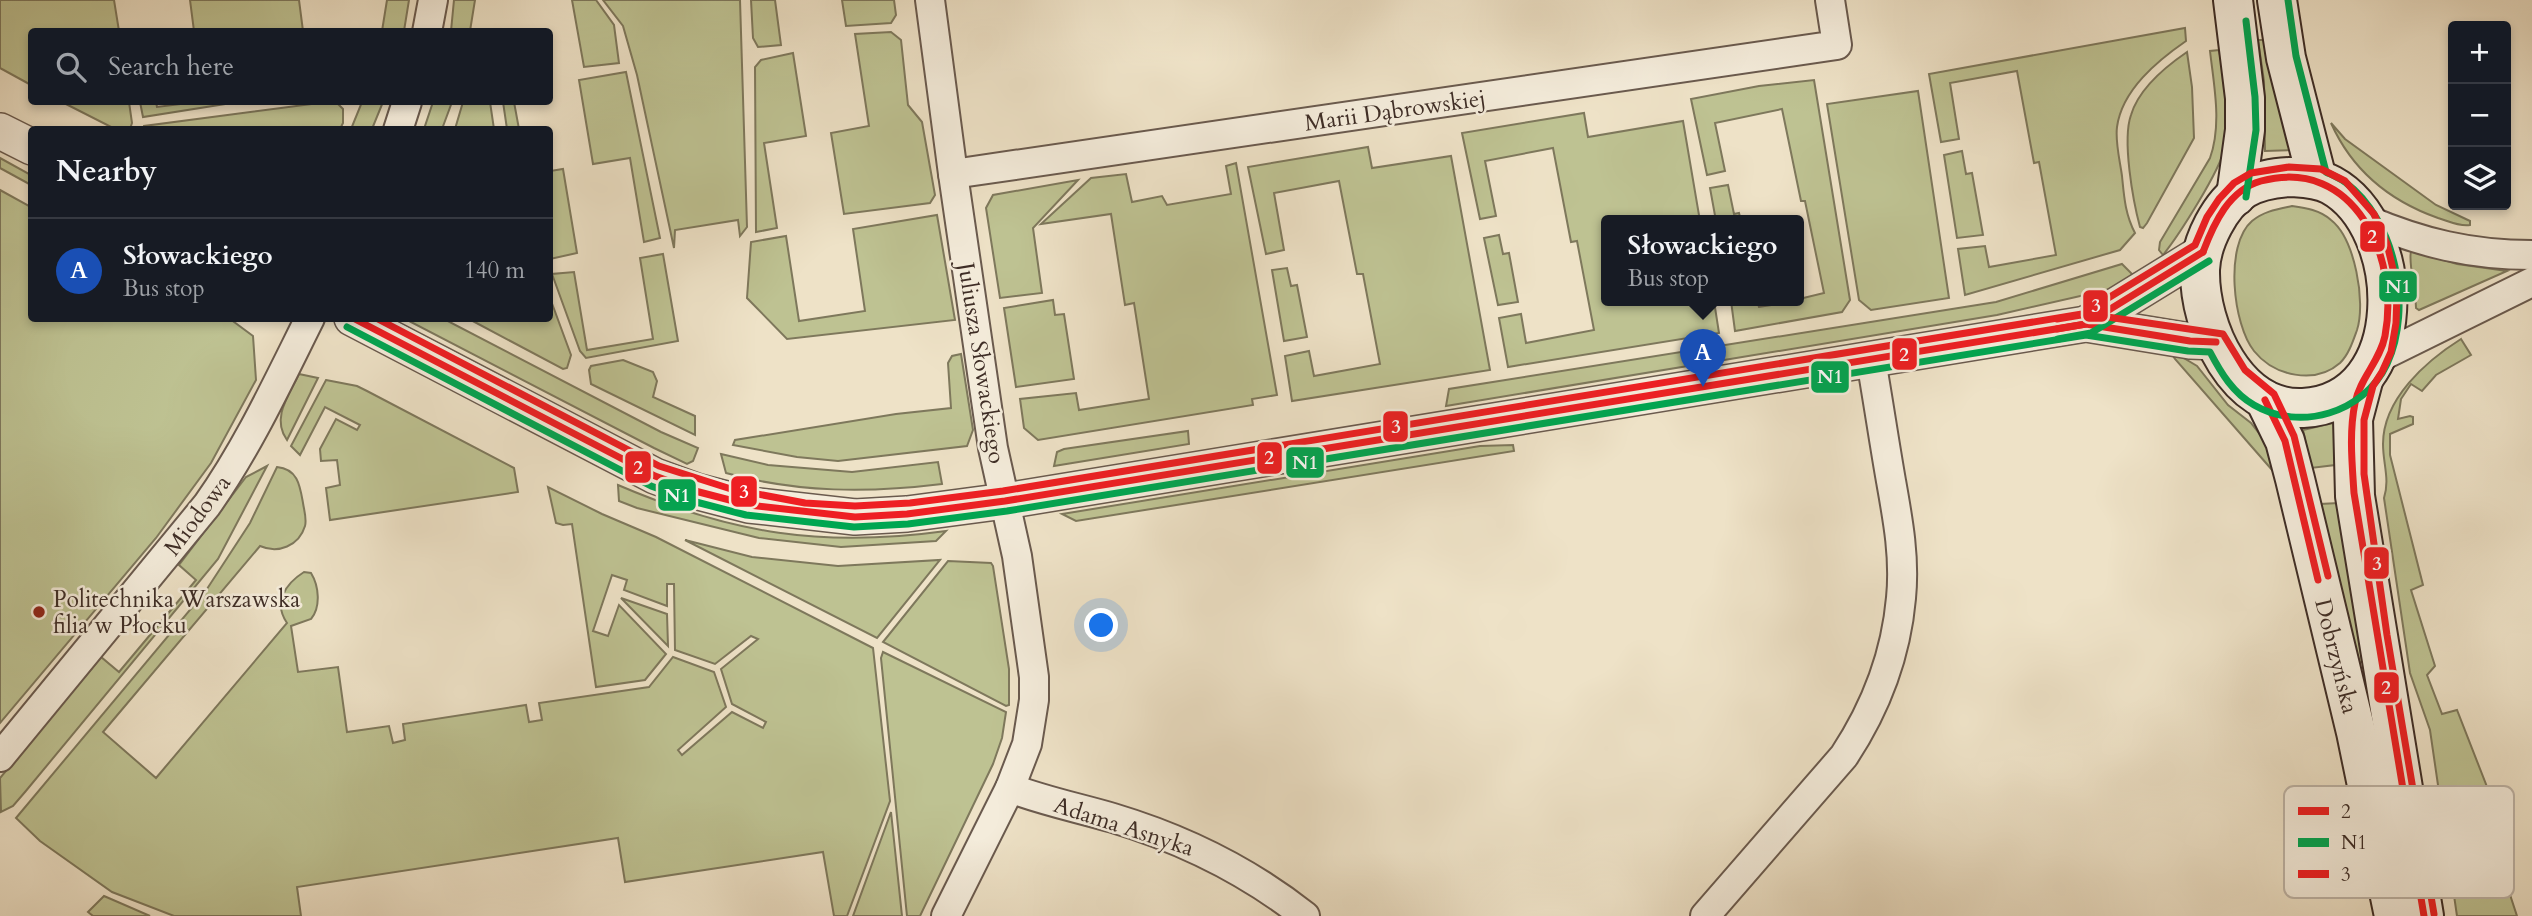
<!DOCTYPE html>
<html lang="en">
<head>
<meta charset="utf-8">
<style>
	:root { --surface:#171b24; --page:#20242c; --text:#f1f3f6; --muted:#9ea1a6; --line:#363941; --accent:#d93025 }
	body { margin:0; font-family:Cardo,serif; background:var(--page); color:var(--text) }
	.controls { position:absolute; right:21px; top:21px; display:grid; overflow:hidden; border-radius:7px; box-shadow:0 4px 10px #0003 }
	.controls button { width:63px; height:63px; display:grid; place-items:center; padding:0; border:0; border-bottom:2px solid var(--line); background:var(--surface); color:var(--text); font:35px sans-serif }
	.you { position:absolute; left:1102px; top:626px; width:24px; height:24px; margin:-18px; border:5px solid #fff; border-radius:50%; background:#1a73e8; box-shadow:0 0 0 10px #1a73e833 }
	.badge { display:grid; place-items:center; width:46px; height:46px; border-radius:50%; background:var(--accent); color:#fff; font-size:23px; font-weight:700 }
	.pin { position:absolute; translate:-50% -58px; filter:drop-shadow(0 2px 4px #0008) }
	.pin::after { content:''; position:absolute; top:37px; width:24px; height:21px; background:inherit; clip-path:polygon(0 0,100% 0,50% 100%) }
	.popup { position:absolute; left:1601px; top:215px; width:203px; height:91px; box-sizing:border-box; display:grid; place-content:center; border-radius:7px; background:var(--surface); filter:drop-shadow(0 2px 5px #0005); font-size:23px; white-space:nowrap; color:var(--muted) }
	.popup b { font-size:26px; color:var(--text) }
	.popup::after { content:''; position:absolute; left:50%; top:100%; margin-left:-14px; border:14px solid transparent; border-top-color:var(--surface) }
	.list { margin:0; padding:0; list-style:none }
	h2 { display:flex; justify-content:space-between; align-items:center; height:91px; margin:0; padding:0 28px; font-size:30px }
	h2 small { font-size:23px; font-weight:400; color:var(--muted) }
	.list li { display:grid; grid-template-columns:46px 1fr auto; gap:21px; align-items:center; box-sizing:border-box; height:105px; padding:0 28px; border-top:2px solid var(--line) }
	.list b { display:block; font-size:26px; white-space:nowrap }
	.list p { margin:0; font-size:23px; white-space:nowrap; color:var(--muted) }
	.list em { font-size:23px; font-style:normal; color:var(--muted) }
	.icon { flex:none; width:38px; height:38px; fill:none; stroke:currentColor; stroke-width:2; stroke-linecap:round; stroke-linejoin:round }
	.map { position:relative; flex:none; width:2532px; height:916px; overflow:hidden }
	.search { position:absolute; background:var(--surface); box-shadow:0 4px 10px #0003; left:28px; top:28px; width:525px; height:77px; display:flex; align-items:center; gap:18px; box-sizing:border-box; padding:0 24px; border-radius:7px; color:var(--muted); font-size:26px }
	.panel { position:absolute; background:var(--surface); box-shadow:0 4px 10px #0003; left:28px; top:126px; width:525px; height:196px; border-radius:7px }
	.map>svg:first-child { display:block }
	.green { fill:#bec292; stroke:#7e785c; stroke-width:2 }
	.lines { fill:none; stroke-linecap:round; stroke-linejoin:round }
	.minor-casing { stroke:#6a5a4e; stroke-width:32 }
	.tertiary-casing { stroke:#6a5a4e; stroke-width:38 }
	.secondary-casing { stroke:#3e2d26; stroke-width:42 }
	.minor { stroke:#f4ecdb; stroke-width:28 }
	.tertiary { stroke:#f4ecdb; stroke-width:35 }
	.secondary { stroke:#f4ecdb; stroke-width:38 }
	.bus-1-casing { stroke:#f4ecdb; stroke-width:12 }
	.bus-2-casing { stroke:#f4ecdb; stroke-width:12 }
	.bus-3-casing { stroke:#f4ecdb; stroke-width:12 }
	.bus-1 { stroke:#ee1f23; stroke-width:7 }
	.bus-2 { stroke:#00a651; stroke-width:7 }
	.bus-3 { stroke:#ee1f23; stroke-width:7 }
	.poi-dot { fill:#8f2418; stroke:#f4ecdb; stroke-width:2.5 }
	.labels { text-anchor:middle; stroke-width:5; stroke-linejoin:round; paint-order:stroke }
	.street-label { font-size:23px; fill:#3e2d26; stroke:#f4ecdb }
	.poi-label { font-size:23px; fill:#3e2d26; stroke:#f4ecdb; text-anchor:start }
	.key { fill:#f4ecdb; stroke:#bdb3a5; stroke-width:2 }
	.key-label { font-size:19px; fill:#3e2d26 }
	.line-badge { stroke:#f4ecdb; stroke-width:2.5 }
	.badge-label { font-size:19px; text-anchor:middle; font-weight:bold; fill:#fff }
</style>
</head>
<body>
<div class="map">
<svg width="2532" height="916" viewBox="0 0 2532 916">
	<rect width="100%" height="100%" fill="#eee2c7"/>
	<filter id="stains"><feTurbulence type="fractalNoise" baseFrequency=".00286" numOctaves="4"/><feColorMatrix values="0 0 0 0 .2 0 0 0 0 .09 0 0 0 0 .02 0 0 0 .5 -.17"/></filter>
	<radialGradient id="worn" r=".72"><stop offset=".6" stop-color="#630" stop-opacity="0"/><stop offset="1" stop-color="#630" stop-opacity=".3"/></radialGradient>
	<g class="green">
		<path d="M0,0H114L119,31L32,32L31,85L0,68Z"/>
		<path d="M190,0H299L303,31H194Z"/>
		<path d="M387,0H409L404,31H382Z"/>
		<path d="M454,0H475L470,31H451Z"/>
		<path d="M572,0H596L614,25L619,63L584,67Z"/>
		<path d="M603,0H740L747,227L740,236L738,220L675,230L674,248L637,75L623,26Z"/>
		<path d="M751,0H775L781,45L758,47L753,38Z"/>
		<path d="M842,0H894L896,15L891,23L846,26Z"/>
		<path d="M2185,28L2186,41C2157,61 2122,90 2117,127C2115,142 2120,161 2122,176C2124,196 2125,214 2135,233L2120,250L1965,295L1958,249L1985,246L1989,267L2056,255L2039,162L2034,163L2017,71L1950,83L1959,139L1941,142L1929,74Z"/>
		<path d="M891,32L901,40L908,105L922,122L935,195L930,203L844,214L831,133L869,126L855,34Z"/>
		<path d="M2258,40H2267L2293,150L2265,151L2264,81Z"/>
		<path d="M2219,50C2225,81 2231,115 2225,147C2220,171 2179,235 2163,255L2159,250L2160,242L2210,158C2222,124 2214,86 2210,51Z"/>
		<path d="M2187,52L2192,87L2194,138L2147,223L2143,228L2140,227C2133,201 2122,140 2131,115C2139,88 2165,67 2187,52Z"/>
		<path d="M793,53L806,136L764,143L777,228L756,232L755,67L761,60Z"/>
		<path d="M626,72L660,238L644,242L630,158L593,164L579,80Z"/>
		<path d="M1814,80L1850,300L1842,312L1735,331L1731,301H1757L1759,307L1799,301V299L1824,293L1805,201H1801L1782,109L1715,123L1725,171L1707,175L1691,99L1759,86Z"/>
		<path d="M1918,91L1949,298L1871,310L1859,300L1827,104Z"/>
		<path d="M62,102H129L132,123L130,129H115Z"/>
		<path d="M140,102H156L157,107L197,102H238L143,117Z"/>
		<path d="M327,102H336L343,109V123L340,129H143L144,126Z"/>
		<path d="M362,102H383L372,129H351Z"/>
		<path d="M433,102H452L442,129H424Z"/>
		<path d="M463,102H490L494,129H455Z"/>
		<path d="M503,102H514L519,129H507Z"/>
		<path d="M1584,113L1588,137L1683,121L1700,221H1607V301H1714L1719,333L1508,367L1499,318L1521,314L1526,343L1594,330L1577,241L1571,242L1553,148L1485,161L1496,216L1480,219L1462,133Z"/>
		<path d="M2331,123L2345,139L2436,205L2470,221V225C2460,227 2448,221 2438,218C2390,201 2352,170 2331,123Z"/>
		<path d="M1368,147L1372,168L1451,156L1490,370L1292,401L1285,356L1309,351L1314,376L1380,364L1363,274H1357L1339,181L1274,193L1284,250L1266,254L1248,167Z"/>
		<path d="M1962,151L1966,174L1972,173L1983,235L1957,238L1944,155Z"/>
		<path d="M0,158L31,175V185L0,168Z"/>
		<path d="M1236,163L1277,395L1252,399L1253,405L1038,440L1024,428L1020,399L1076,393L1079,410L1149,399L1134,303L1125,305L1111,214L1041,224L1091,178L1126,174L1132,202L1162,196L1167,205L1231,194L1226,166Z"/>
		<path d="M563,169L577,253L550,259V171Z"/>
		<path d="M1078,180L1033,228L1042,293L1000,298L986,208L993,195Z"/>
		<path d="M1728,185L1734,214L1739,213L1741,221H1716L1710,188Z"/>
		<path d="M0,190L31,207L32,318L230,319L253,336L256,380L211,463L156,538L0,723Z"/>
		<path d="M2292,206C2306,208 2320,210 2331,220C2355,239 2366,302 2357,330C2353,341 2349,354 2340,363C2315,385 2274,376 2254,351C2233,325 2224,245 2252,221C2264,211 2278,209 2292,206Z"/>
		<path d="M937,215L955,320L787,339L747,298L751,242L786,236L799,321L865,311L853,229Z"/>
		<path d="M1499,235L1503,254L1509,253L1518,302L1498,305L1484,238Z"/>
		<path d="M2414,251L2457,264L2507,271L2419,310L2416,308C2416,294 2408,260 2411,252Z"/>
		<path d="M663,254L678,341L586,358L580,351L552,274L574,272L587,350L653,339L640,258Z"/>
		<path d="M2122,264L2134,276L2111,289L1997,315L1446,406L1449,389L1996,302Z"/>
		<path d="M1287,268L1291,286L1297,285L1307,337L1284,341L1272,270Z"/>
		<path d="M550,298L571,355L567,368L563,369L469,319L550,318Z"/>
		<path d="M1053,300L1055,315L1064,314L1074,379L1016,387L1004,308Z"/>
		<path d="M408,319H444L661,432L698,448L693,461L687,464L654,448L407,320Z"/>
		<path d="M2461,339L2471,355L2436,375L2422,391L2411,384L2401,399L2398,419L2410,416L2413,417V424L2390,434V455L2423,585L2411,590L2435,666L2427,675L2442,714L2457,710L2491,797L2479,800L2517,916H2457L2430,730L2410,673L2384,498C2390,479 2383,464 2383,444C2383,399 2426,361 2461,339Z"/>
		<path d="M961,354L973,430L967,446L838,461L797,457L733,445L735,440L896,414L951,408L948,363L952,356Z"/>
		<path d="M2177,354L2197,366L2228,405L2251,423L2265,441L2273,471L2175,359L2173,356Z"/>
		<path d="M623,360L653,372L657,381L653,397L695,416V435L591,384L589,370L591,366Z"/>
		<path d="M299,374L318,378L287,440C271,418 289,395 299,374Z"/>
		<path d="M326,380L357,386L367,391L514,468L518,492L330,520L326,488L340,485L337,460L321,461L320,449L336,419L357,430L360,425L325,407L300,455L291,446Z"/>
		<path d="M2333,423L2336,424L2335,465L2311,468L2303,430Z"/>
		<path d="M1188,431L1189,444L1054,466L1057,452L1064,449Z"/>
		<path d="M1513,445L1514,451L1076,521L1062,514L1480,446Z"/>
		<path d="M721,454L768,465L852,472L938,462L942,484C869,493 798,493 726,473Z"/>
		<path d="M267,466L218,559L25,792L13,806L1,812L0,778L101,657L119,672L196,580L179,565L246,477Z"/>
		<path d="M277,467C298,469 300,486 303,503C304,510 307,519 305,526C299,546 278,554 260,546L103,732L156,778L287,623C273,603 285,584 304,572L311,573C319,586 321,607 311,619L291,626L298,672L338,667L347,732L389,726L393,743L405,740L403,724L526,705L529,722L542,720L539,703L649,687L673,657L714,672L726,707L678,750L682,755L732,712L763,728L766,722L732,704L721,669L758,639L751,636L715,664L675,650L674,584H667V606L624,590L627,580L612,575L593,631L608,636L619,605L666,654L645,680L596,687L572,524L563,525L556,523L548,487L602,514L656,537L873,648L890,801L847,916H834L823,852L625,882L618,838L297,887L301,916H174L112,892L40,841L16,818L205,592L250,523Z"/>
		<path d="M618,485C732,534 823,548 946,531L936,541L841,547L759,538L637,508L619,501Z"/>
		<path d="M2339,503L2362,661L2359,663L2357,662L2320,504Z"/>
		<path d="M685,540L752,557L838,566L940,560L877,638Z"/>
		<path d="M948,561L991,563L993,566L1009,669V705L1006,706L883,642Z"/>
		<path d="M621,598L667,614L668,646Z"/>
		<path d="M883,652L1006,712L1002,738L993,764L920,916H907L881,658Z"/>
		<path d="M891,812L902,916H853Z"/>
		<path d="M104,896L150,916H93L88,912Z"/>
	</g>
	<g class="lines">
		<g class="minor-casing">
			<g id="minor">
				<path d="M930,0L953,174L993,448L1017,556L1034,677V700L1027,744L1010,788L946,916"/>
				<path d="M427,32L433,0"/>
				<path d="M398,130L407,102"/>
				<path d="M953,174L1837,45L1830,0"/>
				<path d="M2365,219C2421,243 2471,255 2532,255"/>
				<path d="M2378,358L2532,282"/>
				<path d="M0,757L207,505C248,447 278,382 310,318"/>
				<path d="M1010,788C1044,801 1079,808 1113,818C1183,839 1248,871 1305,916"/>
				<path d="M1705,916L1844,756C1875,709 1896,655 1901,598C1905,558 1898,520 1891,481C1884,441 1878,400 1871,360"/>
			</g>
		</g>
		<g class="tertiary-casing">
			<g id="tertiary">
				<path d="M0,131L32,147"/>
				<path d="M352,318L655,476L699,492L749,505L855,517L907,514L1005,501L2086,324L2190,341L2216,342"/>
				<path d="M2086,324L2203,252"/>
			</g>
		</g>
		<g class="secondary-casing">
			<g id="secondary">
				<path d="M2233,0L2245,98V130L2236,196"/>
				<path d="M2277,0L2286,58L2317,179"/>
				<path d="M2290,177C2304,178 2318,178 2331,185C2408,227 2413,402 2303,408C2236,411 2199,327 2200,270C2201,242 2220,204 2244,189C2258,180 2274,178 2290,177Z"/>
				<path d="M2363,381L2353,419L2355,496L2424,916"/>
				<path d="M2265,400L2285,441L2295,479L2356,732L2394,916"/>
			</g>
		</g>
		<use href="#minor" class="minor"/>
		<use href="#tertiary" class="tertiary"/>
		<use href="#secondary" class="secondary"/>
		<g class="bus-1-casing">
			<g id="bus-1">
				<path d="M2203,252C2214,223 2229,190 2261,181C2355,156 2400,258 2385,336C2380,361 2360,378 2355,403C2349,432 2352,463 2354,493L2424,916"/>
				<path d="M353,318L655,476L699,492L749,505L855,517L907,514L1005,501L2086,324L2203,252"/>
				<path d="M2057,329L2086,324L2190,341L2216,342"/>
				<path d="M2265,400L2285,441L2318,580"/>
			</g>
		</g>
		<g class="bus-2-casing">
			<g id="bus-2">
				<path d="M2246,197L2256,130L2255,97L2246,21"/>
				<path d="M347,327L651,486L696,502L746,515L854,527L908,524L1007,511L2086,335L2188,351L2210,352C2221,373 2233,393 2254,405C2300,432 2364,413 2387,364C2413,308 2396,220 2345,182C2339,178 2332,175 2326,172L2296,56L2288,0"/>
				<path d="M2058,339L2091,333L2209,261"/>
			</g>
		</g>
		<g class="bus-3-casing">
			<g id="bus-3">
				<path d="M376,318L659,466L731,489L805,503L855,506L910,503L1003,491L2082,314L2195,245L2207,217L2219,199L2234,183L2251,173L2289,167L2321,169L2345,181L2374,214L2387,244L2393,269L2397,294L2396,323L2391,352L2382,372L2373,386L2364,420V474L2387,635L2434,914"/>
				<path d="M2057,319L2087,314L2223,334L2245,370L2274,394L2294,436L2328,576"/>
			</g>
		</g>
		<use href="#bus-1" class="bus-1"/>
		<use href="#bus-2" class="bus-2"/>
		<use href="#bus-3" class="bus-3"/>
	</g>
	<circle class="poi-dot" cx="39" cy="612" r="7"/>
	<g class="labels">
		<g class="street-label">
			<text transform="translate(1395 110) rotate(-8)" y="8">Marii Dąbrowskiej</text>
			<text transform="translate(982 363) rotate(81)" y="8">Juliusza Słowackiego</text>
			<text transform="translate(197 515) rotate(-53)" y="8">Miodowa</text>
			<text transform="translate(2337 656) rotate(76)" y="8">Dobrzyńska</text>
			<text transform="translate(1124 826) rotate(18)" y="8">Adama Asnyka</text>
		</g>
		<g class="poi-label">
			<text x="53" y="607">Politechnika Warszawska<tspan x="53" dy="26">filia w Płocku</tspan></text>
		</g>
	</g>
	<rect x="2284" y="786" width="230" height="112" rx="10" class="key"/>
	<rect x="2298" y="807" width="31" height="8" fill="#ee1f23"/>
	<rect x="2298" y="838" width="31" height="9" fill="#00a651"/>
	<rect x="2298" y="870" width="31" height="8" fill="#ee1f23"/>
	<g class="key-label">
		<text x="2341" y="818">2</text>
		<text x="2341" y="849">N1</text>
		<text x="2341" y="881">3</text>
	</g>
	<g class="line-badge">
		<rect x="2359" y="220" width="27" height="33" rx="7" fill="#ee1f23"/>
		<rect x="2378" y="270" width="40" height="33" rx="7" fill="#00a651"/>
		<rect x="2082" y="289" width="27" height="34" rx="7" fill="#ee1f23"/>
		<rect x="1891" y="337" width="27" height="34" rx="7" fill="#ee1f23"/>
		<rect x="1810" y="360" width="40" height="34" rx="7" fill="#00a651"/>
		<rect x="1382" y="410" width="27" height="33" rx="7" fill="#ee1f23"/>
		<rect x="1256" y="441" width="27" height="34" rx="7" fill="#ee1f23"/>
		<rect x="1285" y="446" width="40" height="33" rx="7" fill="#00a651"/>
		<rect x="624" y="450" width="28" height="34" rx="7" fill="#ee1f23"/>
		<rect x="730" y="475" width="28" height="33" rx="7" fill="#ee1f23"/>
		<rect x="657" y="478" width="40" height="34" rx="7" fill="#00a651"/>
		<rect x="2363" y="546" width="27" height="34" rx="7" fill="#ee1f23"/>
		<rect x="2373" y="671" width="27" height="33" rx="7" fill="#ee1f23"/>
	</g>
	<g class="badge-label">
		<text x="2372" y="243">2</text>
		<text x="2398" y="293">N1</text>
		<text x="2096" y="312">3</text>
		<text x="1904" y="361">2</text>
		<text x="1830" y="383">N1</text>
		<text x="1396" y="433">3</text>
		<text x="1269" y="464">2</text>
		<text x="1305" y="469">N1</text>
		<text x="638" y="474">2</text>
		<text x="744" y="498">3</text>
		<text x="677" y="502">N1</text>
		<text x="2377" y="570">3</text>
		<text x="2386" y="694">2</text>
	</g>
	<rect width="100%" height="100%" filter="url(#stains)"/>
	<rect width="100%" height="100%" fill="url(#worn)"/>
</svg>
<div class="controls">
<button>+</button>
<button>−</button>
<button><svg class="icon" aria-label="layers" viewBox="0 0 24 24"><path d="M12 4l9 5-9 5-9-5zM3 14l9 5 9-5"/></svg></button>
</div>
<div class="you"></div>
<div class="pin badge" style="left:1703px;top:387px;background:#1a4fb4">A</div>
<div class="popup"><b>Słowackiego</b>Bus stop</div>
<div class="search"><svg class="icon" aria-label="search" viewBox="0 0 24 24"><circle cx="10" cy="10" r="6"/><path d="M15 15l6 6"/></svg>Search here</div>
<section class="panel">
<h2>Nearby<small></small></h2>
<ul class="list">
<li><span class="badge" style="background:#1a4fb4">A</span><div><b>Słowackiego</b><p>Bus stop</p></div><em>140 m</em></li>
</ul>
</section>
</div>
</body>
</html>
